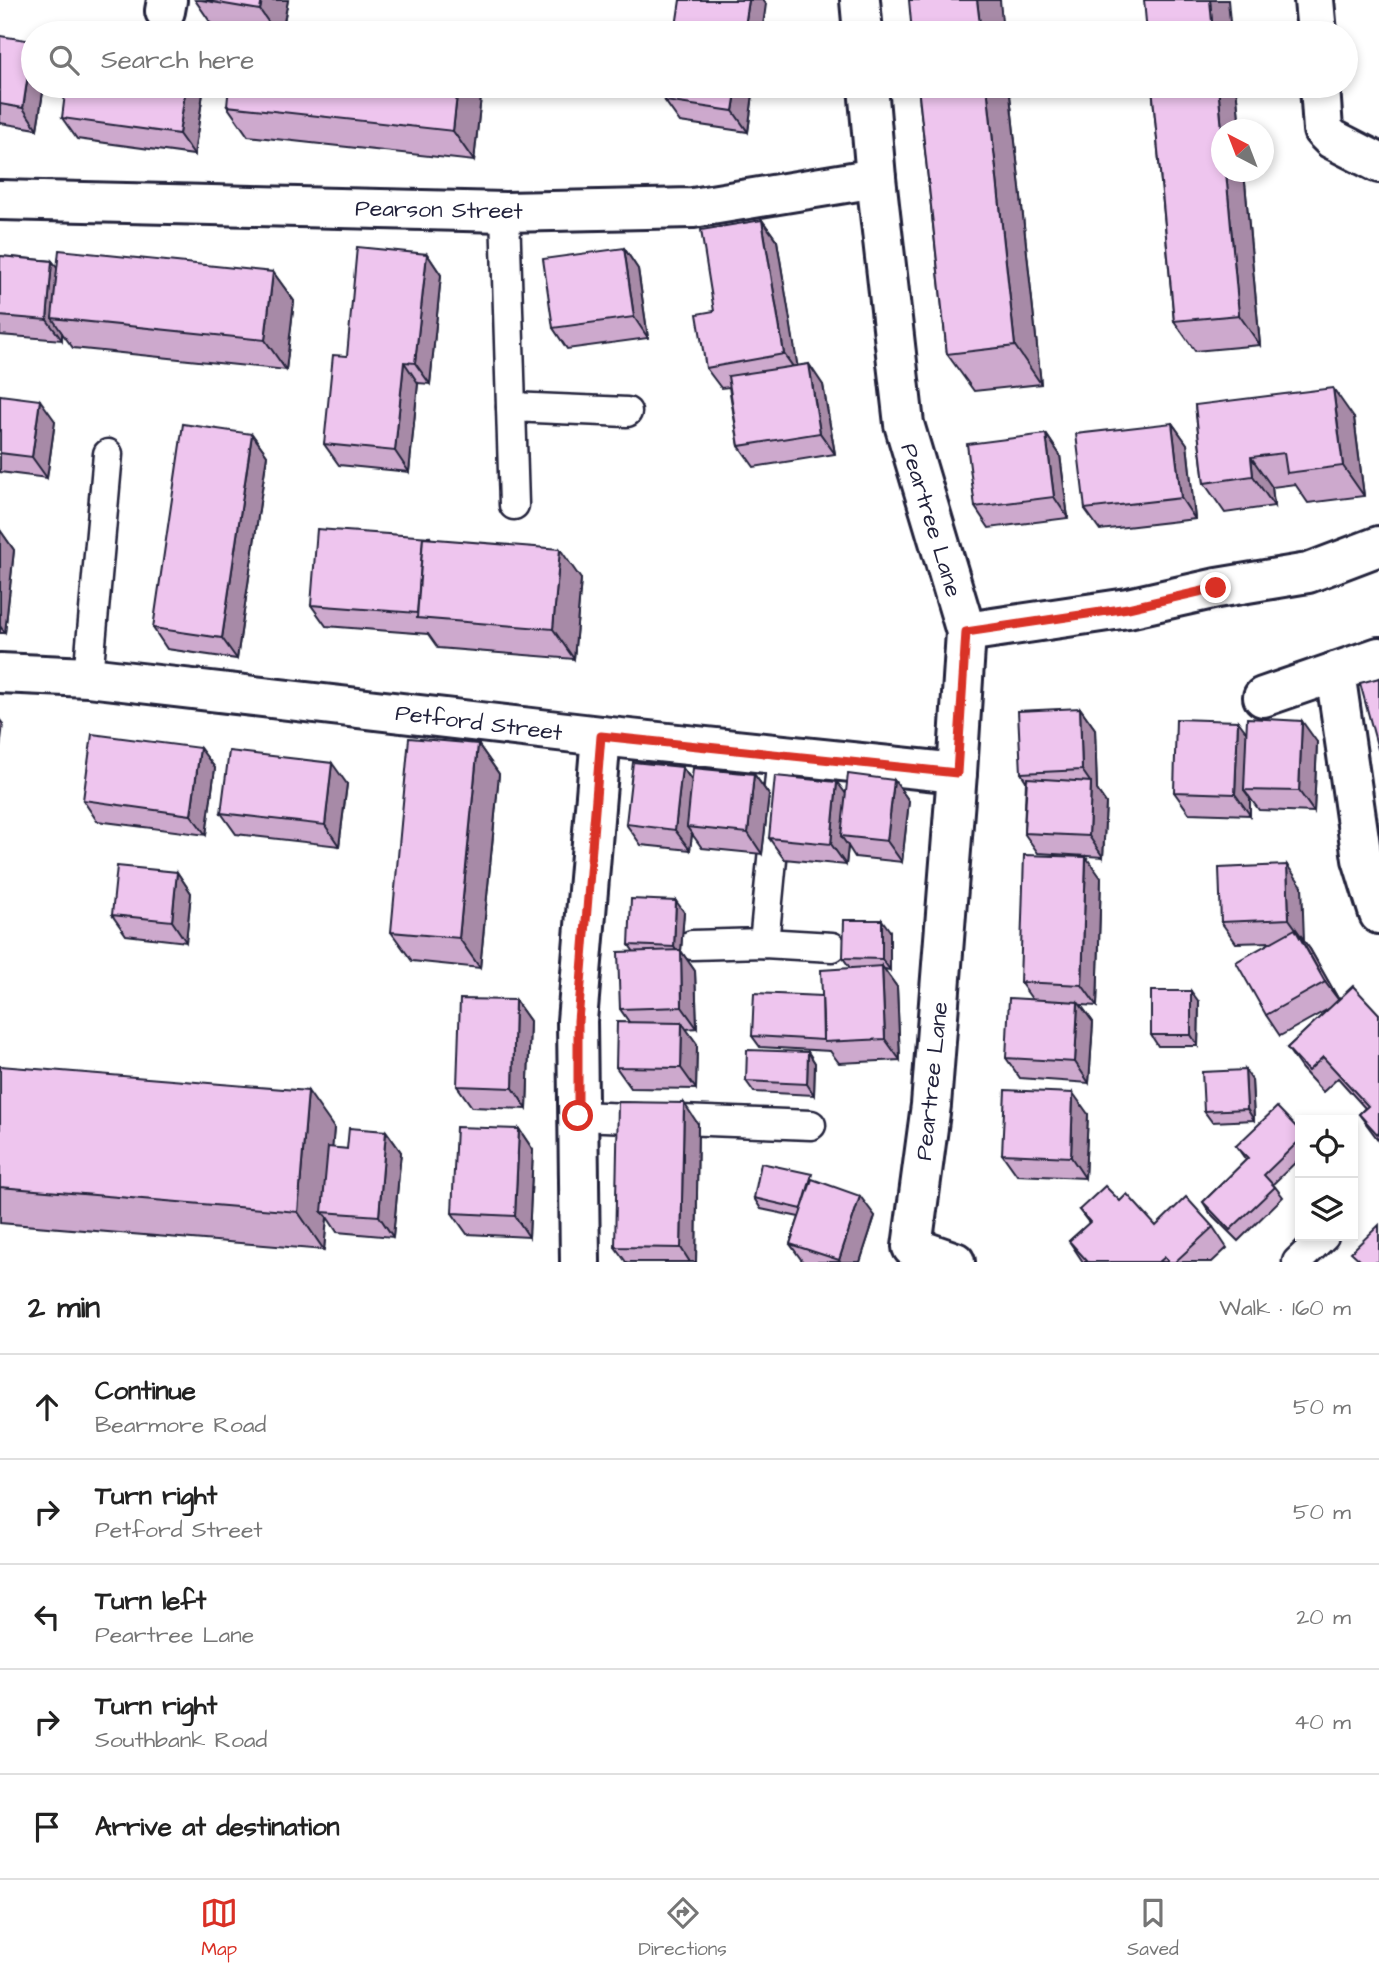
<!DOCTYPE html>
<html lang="en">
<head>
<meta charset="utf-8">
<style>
	:root { --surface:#fff; --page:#f6f6f6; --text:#222; --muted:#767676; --line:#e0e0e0; --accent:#d93025 }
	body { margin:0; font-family:"Architects Daughter",sans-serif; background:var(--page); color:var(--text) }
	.controls { position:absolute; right:21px; bottom:21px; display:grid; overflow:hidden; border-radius:0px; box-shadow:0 4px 10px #0003 }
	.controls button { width:63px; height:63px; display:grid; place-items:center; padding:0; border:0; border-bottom:2px solid var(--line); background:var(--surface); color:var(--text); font:35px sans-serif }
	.compass { position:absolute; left:1211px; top:119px; width:63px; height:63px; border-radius:50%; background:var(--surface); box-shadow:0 4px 10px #0003; rotate:318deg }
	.stop { position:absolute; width:21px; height:21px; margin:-16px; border:5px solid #d93025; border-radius:50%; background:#fff }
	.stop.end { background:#d93025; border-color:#fff; box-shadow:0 2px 7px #0008 }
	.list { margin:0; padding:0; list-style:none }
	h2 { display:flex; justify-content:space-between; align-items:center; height:91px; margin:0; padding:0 28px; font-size:30px }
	h2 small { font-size:23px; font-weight:400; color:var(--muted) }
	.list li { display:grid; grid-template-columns:46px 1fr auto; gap:21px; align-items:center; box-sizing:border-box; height:105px; padding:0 28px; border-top:2px solid var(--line) }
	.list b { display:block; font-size:26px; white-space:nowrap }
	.list p { margin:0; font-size:23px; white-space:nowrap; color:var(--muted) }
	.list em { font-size:23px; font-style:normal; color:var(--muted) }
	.icon { flex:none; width:38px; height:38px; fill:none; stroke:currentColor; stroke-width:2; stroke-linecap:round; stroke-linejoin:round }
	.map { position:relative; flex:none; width:1379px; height:1262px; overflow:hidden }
	.search { position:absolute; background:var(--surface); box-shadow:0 4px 10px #0003; left:21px; right:21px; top:21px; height:77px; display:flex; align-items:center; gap:18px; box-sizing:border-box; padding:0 24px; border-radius:38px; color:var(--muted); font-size:26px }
	.sheet { height:616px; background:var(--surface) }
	nav { display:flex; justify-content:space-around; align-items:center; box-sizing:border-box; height:98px; border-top:2px solid var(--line); background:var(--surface); font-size:19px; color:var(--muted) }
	nav a { display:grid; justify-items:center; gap:4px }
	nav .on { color:var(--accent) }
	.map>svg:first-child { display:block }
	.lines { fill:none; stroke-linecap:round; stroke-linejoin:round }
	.service-casing { stroke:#22223b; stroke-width:33 }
	.minor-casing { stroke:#22223b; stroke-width:44 }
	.service { stroke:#fff; stroke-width:28 }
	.minor { stroke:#fff; stroke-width:38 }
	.wall { fill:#cda9cd; stroke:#22223b; stroke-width:2 }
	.shaded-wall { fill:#a78aa7; stroke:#22223b; stroke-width:2 }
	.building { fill:#eec5ee; stroke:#22223b; stroke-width:2 }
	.route { stroke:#d93025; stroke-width:9 }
	.labels { text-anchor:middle; stroke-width:5; stroke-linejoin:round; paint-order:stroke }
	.street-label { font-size:23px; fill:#22223b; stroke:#fff }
</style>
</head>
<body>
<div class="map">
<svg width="1379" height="1262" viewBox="0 0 1379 1262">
	<rect width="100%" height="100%" fill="#fff"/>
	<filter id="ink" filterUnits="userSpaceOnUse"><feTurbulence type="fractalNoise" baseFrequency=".0143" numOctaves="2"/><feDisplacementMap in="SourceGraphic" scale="14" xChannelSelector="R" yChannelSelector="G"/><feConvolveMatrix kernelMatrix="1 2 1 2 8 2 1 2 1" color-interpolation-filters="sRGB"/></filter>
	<g filter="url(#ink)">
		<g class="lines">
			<g class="service-casing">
				<g id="service">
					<path d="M505,212L514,505"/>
					<path d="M511,407L627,412"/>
					<path d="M88,677L108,454"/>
					<path d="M764,943L782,755"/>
					<path d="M692,945L764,943L832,947"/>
					<path d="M578,1116L811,1125"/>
					<path d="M1297,1262L1324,1236"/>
				</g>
			</g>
			<g class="minor-casing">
				<g id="minor">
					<path d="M860,0L863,33"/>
					<path d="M1314,0L1317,33"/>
					<path d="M165,11L167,0"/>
					<path d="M868,86L876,178L904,424L966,632L957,773L931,1105L912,1247L955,1262"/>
					<path d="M1320,86L1323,130L1332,139L1379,163"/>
					<path d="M0,200L505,212L693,208L876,178"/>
					<path d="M966,632L1128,608L1217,588L1308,573L1379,546"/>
					<path d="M1335,672L1362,859L1379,914"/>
					<path d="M0,673L88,677L601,736L957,773"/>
					<path d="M1263,697L1379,657"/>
					<path d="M580,1262L577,1021L601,736"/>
				</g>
			</g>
			<use href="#service" class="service"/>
			<use href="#minor" class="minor"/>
		</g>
		<g class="wall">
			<path d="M195,0H288L282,33H236V32L215,29Z"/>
			<path d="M0,36L33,86H44L37,129L0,123Z"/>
			<path d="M204,86L194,155L77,139L62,118Z"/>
			<path d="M754,86L748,132L680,122L665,101Z"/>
			<path d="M918,86H1009L1041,384L974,391L947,354Z"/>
			<path d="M1152,86H1236L1240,130H1222V172H1244L1260,345L1195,351L1174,321Z"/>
			<path d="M482,87L474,161L248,136L227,106Z"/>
			<path d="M762,220L777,241L797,365L823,385L835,454L754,467L739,446L729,387L721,388L706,368L714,311Z"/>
			<path d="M624,248L638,269L648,338L567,349L553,328Z"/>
			<path d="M427,254L441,275L430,384L418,383L409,472L339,465L324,444L347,356Z"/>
			<path d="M0,256L52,261L57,267L273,272L294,301L286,370L73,348L62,333V340L0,335Z"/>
			<path d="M0,395L55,421L47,478L0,472Z"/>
			<path d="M1195,405L1354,418L1364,496L1308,503L1295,484L1272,487L1274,506L1225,513L1204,483Z"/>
			<path d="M1172,423L1187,444L1195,519L1100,530L1085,509Z"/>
			<path d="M252,434L267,455L237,659L167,649L153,628Z"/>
			<path d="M1046,434L1060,455L1068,518L989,528L975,507Z"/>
			<path d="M0,530L14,550L5,633H0Z"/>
			<path d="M430,537L431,539L581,579L574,659L438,648L428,634L326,626L311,605Z"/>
			<path d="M1080,708L1095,729L1097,790L1106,803L1103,857L1038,853L1024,833L1026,781L1021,773Z"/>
			<path d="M1247,733L1317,742L1314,812L1259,810L1250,798V815L1189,813L1174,792Z"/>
			<path d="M478,744L499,774L480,968L412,961L391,932Z"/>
			<path d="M200,748L215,768L206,835L97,821L83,800Z"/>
			<path d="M682,767L692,780L754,774L769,795L762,854L702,848L692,834L690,850L641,845L626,824Z"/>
			<path d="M894,780L909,801L902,862L855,857L848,846L846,865L784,859L769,838L846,794Z"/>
			<path d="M347,784L339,846L236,834L221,813Z"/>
			<path d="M177,872L191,893L186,942L126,935L112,915Z"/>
			<path d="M1101,878L1097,1006L1081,1005L1093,1022L1089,1083L1020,1078L1006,1058L1032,999L1020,982Z"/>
			<path d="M1302,886L1303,940L1310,949L1339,1000L1379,1014V1141L1359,1114L1365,1108L1338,1078L1323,1092L1302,1069L1287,1048L1330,1008L1280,1036L1266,1015L1272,942L1236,943L1221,922Z"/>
			<path d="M684,912L681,951L695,971L697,1028L686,1029L697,1044L696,1089L631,1088L616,1067L629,1022L620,1009L634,952L629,945Z"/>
			<path d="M890,931V970L884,969L897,987L900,1060L839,1063L830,1051L760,1047L752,1036L822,996L850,968L843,958Z"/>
			<path d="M515,1000L530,1021L527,1109L472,1107L457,1086Z"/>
			<path d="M1199,1002L1198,1046H1158L1151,1035Z"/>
			<path d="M808,1052L815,1063L814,1095L754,1092L746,1081Z"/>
			<path d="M0,1066L334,1128L332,1148L347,1149L386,1131L401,1152L393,1237L337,1232L327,1217L324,1250L0,1223Z"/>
			<path d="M1245,1070L1252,1080L1254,1120L1212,1122L1204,1111Z"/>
			<path d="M1088,1114L1085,1178L1017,1175L1002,1154Z"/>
			<path d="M698,1124L696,1262H626L615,1247Z"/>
			<path d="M519,1129L533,1150L529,1237L467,1234L452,1213Z"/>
			<path d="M1300,1131V1158L1273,1184L1283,1197L1238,1241L1210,1213L1203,1202L1246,1160L1236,1146Z"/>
			<path d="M817,1181L875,1216L860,1262H803L790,1244L799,1217L761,1209L754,1198Z"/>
			<path d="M1120,1201L1156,1226L1213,1227L1227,1248L1212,1262H1083L1069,1241L1089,1223L1079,1210Z"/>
		</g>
		<g class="shaded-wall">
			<path d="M262,0H288L282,33H276L260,10Z"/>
			<path d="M749,0H763L766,4L762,33H744Z"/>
			<path d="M977,0H1000L1003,33H981Z"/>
			<path d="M1210,0H1228L1231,33H1213Z"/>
			<path d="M33,42V86H44L37,129L23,108Z"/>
			<path d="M186,86H204L194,155L179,134Z"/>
			<path d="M458,86H481L482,87L474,161L453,131Z"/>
			<path d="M737,86H754L748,132L733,111Z"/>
			<path d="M987,86H1009L1041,384L1015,346Z"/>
			<path d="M1218,86H1236L1240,130H1222Z"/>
			<path d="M1226,172H1244L1260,345L1239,315Z"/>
			<path d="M762,220L777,241L799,375L784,354Z"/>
			<path d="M624,248L638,269L648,338L634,317Z"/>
			<path d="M427,254L441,275L430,384L415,363Z"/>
			<path d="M52,261L67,282L52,318L62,333V340L47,320Z"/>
			<path d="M273,272L294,301L286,370L265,340Z"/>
			<path d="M404,362L418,383L409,472L395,451Z"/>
			<path d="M809,364L823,385L835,454L820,433Z"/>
			<path d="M1333,388L1354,418L1364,496L1343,466Z"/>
			<path d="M40,400L55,421L47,478L32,457Z"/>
			<path d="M1172,423L1187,444L1195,519L1181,498Z"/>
			<path d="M252,434L267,455L237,659L222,638Z"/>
			<path d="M1046,434L1060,455L1068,518L1054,497Z"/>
			<path d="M1251,457L1272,487L1274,506L1253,476Z"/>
			<path d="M0,530L14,550L5,633L0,626Z"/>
			<path d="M560,549L581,579L574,659L553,629Z"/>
			<path d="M1080,708L1095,729L1097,790L1106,803L1103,857L1089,836L1091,783L1082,770Z"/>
			<path d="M0,720L3,724L0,748Z"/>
			<path d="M1238,721L1253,741L1244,790L1250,798V815L1235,794Z"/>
			<path d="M1302,721L1317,742L1314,812L1299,791Z"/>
			<path d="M478,744L499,774L480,968L459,938Z"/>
			<path d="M200,748L215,768L206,835L191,815Z"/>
			<path d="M332,763L347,784L339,846L325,825Z"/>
			<path d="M682,767L697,788L687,827L692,834L690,850L675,830Z"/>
			<path d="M754,774L769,795L762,854L748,833Z"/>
			<path d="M894,780L909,801L902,862L887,841Z"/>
			<path d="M837,782L852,802L841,836L848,846L846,865L831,844Z"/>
			<path d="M1086,857L1101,878L1097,1006L1082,985Z"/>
			<path d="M1287,865L1302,886L1304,940L1289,919Z"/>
			<path d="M177,872L191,893L186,942L172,921Z"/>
			<path d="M676,901L684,912L681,951L695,971L697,1028L682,1007L681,958L674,947Z"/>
			<path d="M882,920L890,931V970L882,959Z"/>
			<path d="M1295,929L1310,949L1340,1002L1325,982Z"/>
			<path d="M882,966L897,987L900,1060L885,1039Z"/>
			<path d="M1191,991L1199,1002L1198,1046L1191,1035Z"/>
			<path d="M515,1000L530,1021L527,1109L513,1088Z"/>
			<path d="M1078,1002L1093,1022L1089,1083L1075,1062Z"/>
			<path d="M682,1023L697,1044L696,1089L681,1068Z"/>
			<path d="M808,1052L815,1063L814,1095L807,1084Z"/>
			<path d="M1245,1070L1252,1080L1254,1120L1247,1109Z"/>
			<path d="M308,1091L334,1128L327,1212H322L327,1217L324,1250L298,1212Z"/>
			<path d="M1073,1093L1088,1114L1085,1178L1071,1157Z"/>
			<path d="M684,1103L698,1124L696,1262H690L681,1248Z"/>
			<path d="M519,1129L533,1150L529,1237L515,1216Z"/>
			<path d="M386,1131L401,1152L393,1237L379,1216Z"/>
			<path d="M860,1196L875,1216L860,1262H841L839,1260Z"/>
		</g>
		<g class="building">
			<path d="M201,0H262L260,10Z"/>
			<path d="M680,0H749L744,33H675Z"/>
			<path d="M909,0H977L981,33H912Z"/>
			<path d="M1144,0H1210L1213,33H1147Z"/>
			<path d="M0,36L33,41L23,108L0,104Z"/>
			<path d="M66,86H186L179,134L62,118Z"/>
			<path d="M229,86H458L453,131L227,106Z"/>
			<path d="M667,86H737L733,111L665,101Z"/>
			<path d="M918,86H987L1015,346L947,354Z"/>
			<path d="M1152,86H1218L1222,130V172H1226L1239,315L1174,321Z"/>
			<path d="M762,220L784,354L706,368L697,314L714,311L701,230Z"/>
			<path d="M357,247L427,254L415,363L404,362L395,451L324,444L333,355L347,356Z"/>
			<path d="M624,248L634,317L553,328L543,259Z"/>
			<path d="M59,250L273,272L265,340L52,318Z"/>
			<path d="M0,256L52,261L47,320L0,316Z"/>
			<path d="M809,364L820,433L739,446L728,376Z"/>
			<path d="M1333,388L1343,466L1287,473L1284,453L1251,457L1253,476L1204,483L1195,405Z"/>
			<path d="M0,395L40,400L32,457L0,453Z"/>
			<path d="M1172,423L1181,498L1085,509L1076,434Z"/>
			<path d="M183,424L252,434L222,638L153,628Z"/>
			<path d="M1046,434L1054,497L975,507L967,444Z"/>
			<path d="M317,529L430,537V539L423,538L417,613L311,605Z"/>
			<path d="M423,538L560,549L553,629L417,618Z"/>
			<path d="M1379,678V749H1378L1360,683Z"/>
			<path d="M1080,708L1082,770L1021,773L1018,711Z"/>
			<path d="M1247,718L1302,721L1299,791L1244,790Z"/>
			<path d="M1176,719L1238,721L1235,794L1174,792Z"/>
			<path d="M92,734L200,748L191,815L83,800Z"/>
			<path d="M409,738L478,744L459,938L391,932Z"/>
			<path d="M229,751L332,763L325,825L221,813Z"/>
			<path d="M633,762L682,767L675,830L626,824Z"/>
			<path d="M693,768L754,774L748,833L687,827Z"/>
			<path d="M848,774L894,780L887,841L841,836Z"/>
			<path d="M775,776L837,782L831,844L769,838Z"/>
			<path d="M1027,778L1091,782L1089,836L1024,833Z"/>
			<path d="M1024,855L1086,857L1082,985L1020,982Z"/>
			<path d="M1287,865L1289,919L1221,922L1219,868Z"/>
			<path d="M117,866L177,872L172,921L112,915Z"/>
			<path d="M631,899L676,901L674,947L629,945Z"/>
			<path d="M844,920H882V959L843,958Z"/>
			<path d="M1295,929L1325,982L1266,1015L1236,962Z"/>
			<path d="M681,950L682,1007L620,1009L618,952Z"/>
			<path d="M882,966L885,1039L824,1042L821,970Z"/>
			<path d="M1353,986L1379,1014V1136L1359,1114L1368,1106L1323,1057L1308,1071L1287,1048Z"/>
			<rect x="1151" y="991" width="40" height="44"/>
			<path d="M754,993L822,996L823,1040L752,1036Z"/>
			<path d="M1009,998L1078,1002L1075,1062L1006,1058Z"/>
			<path d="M460,999L515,1000L513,1088L457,1086Z"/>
			<path d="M617,1022L682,1023L681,1068L616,1067Z"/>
			<path d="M747,1050L808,1052L807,1084L746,1081Z"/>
			<path d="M0,1066L308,1091L298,1212L0,1187Z"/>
			<path d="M1245,1070L1247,1109L1204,1111L1202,1072Z"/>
			<path d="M1005,1090L1073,1093L1071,1157L1002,1154Z"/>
			<path d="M618,1102L684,1103L681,1248L615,1247Z"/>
			<path d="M1277,1107L1300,1131V1140L1264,1175L1275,1187L1230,1230L1203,1202L1248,1158L1236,1146Z"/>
			<path d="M456,1127L519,1129L515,1216L452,1213Z"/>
			<path d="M349,1128L386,1131L379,1216L322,1212L328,1147L347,1149Z"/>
			<path d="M761,1163L812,1174L802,1209L754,1198Z"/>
			<path d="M812,1179L860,1196L839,1260L790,1244Z"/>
			<path d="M1105,1186L1120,1201L1127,1194L1156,1226L1186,1197L1213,1227L1175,1262H1169L1165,1257L1159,1262H1088L1069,1241L1090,1222L1079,1210Z"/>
			<path d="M1379,1225V1262H1362L1351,1252Z"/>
		</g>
	</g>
	<g class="lines" filter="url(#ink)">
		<path class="route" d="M578,1116V1021L601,736L957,773L966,632L1128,608L1216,588"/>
	</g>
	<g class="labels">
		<g class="street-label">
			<text transform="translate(439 209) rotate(1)" y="8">Pearson Street</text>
			<text transform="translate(932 520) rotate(73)" y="8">Peartree Lane</text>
			<text transform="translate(479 722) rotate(7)" y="8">Petford Street</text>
			<text transform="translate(931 1081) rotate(-84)" y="8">Peartree Lane</text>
		</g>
	</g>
</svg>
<div class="controls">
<button><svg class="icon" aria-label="locate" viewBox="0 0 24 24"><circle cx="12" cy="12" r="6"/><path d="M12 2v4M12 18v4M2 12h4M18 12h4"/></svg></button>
<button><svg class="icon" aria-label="layers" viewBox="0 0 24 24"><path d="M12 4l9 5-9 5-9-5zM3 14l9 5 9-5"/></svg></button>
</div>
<svg class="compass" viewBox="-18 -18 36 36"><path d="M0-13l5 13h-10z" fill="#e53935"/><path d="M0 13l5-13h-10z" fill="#767676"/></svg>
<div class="stop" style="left:578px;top:1116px"></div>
<div class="stop end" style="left:1216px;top:588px"></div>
<div class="search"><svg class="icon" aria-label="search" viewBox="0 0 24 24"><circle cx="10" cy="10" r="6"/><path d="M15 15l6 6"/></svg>Search here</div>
</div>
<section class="sheet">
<h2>2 min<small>Walk · 160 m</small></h2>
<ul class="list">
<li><svg class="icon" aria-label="ahead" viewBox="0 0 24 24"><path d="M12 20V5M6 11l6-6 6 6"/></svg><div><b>Continue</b><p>Bearmore Road</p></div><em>50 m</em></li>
<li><svg class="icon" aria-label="right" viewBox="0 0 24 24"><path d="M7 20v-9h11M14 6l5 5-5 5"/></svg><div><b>Turn right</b><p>Petford Street</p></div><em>50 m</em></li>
<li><svg class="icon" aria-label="left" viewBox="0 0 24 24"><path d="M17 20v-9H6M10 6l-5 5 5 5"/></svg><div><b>Turn left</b><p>Peartree Lane</p></div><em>20 m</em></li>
<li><svg class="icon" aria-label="right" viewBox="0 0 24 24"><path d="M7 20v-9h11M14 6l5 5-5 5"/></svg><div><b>Turn right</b><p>Southbank Road</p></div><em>40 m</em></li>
<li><svg class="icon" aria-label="arrive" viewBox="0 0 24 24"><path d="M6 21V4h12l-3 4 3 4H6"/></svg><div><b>Arrive at destination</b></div></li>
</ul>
</section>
<nav>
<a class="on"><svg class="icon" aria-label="map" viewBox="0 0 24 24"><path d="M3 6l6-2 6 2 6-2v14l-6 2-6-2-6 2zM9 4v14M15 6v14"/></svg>Map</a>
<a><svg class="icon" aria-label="directions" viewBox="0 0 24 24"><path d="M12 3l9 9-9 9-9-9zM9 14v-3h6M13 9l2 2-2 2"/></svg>Directions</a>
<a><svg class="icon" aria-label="saved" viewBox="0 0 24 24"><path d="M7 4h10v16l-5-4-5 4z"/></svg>Saved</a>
</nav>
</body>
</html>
